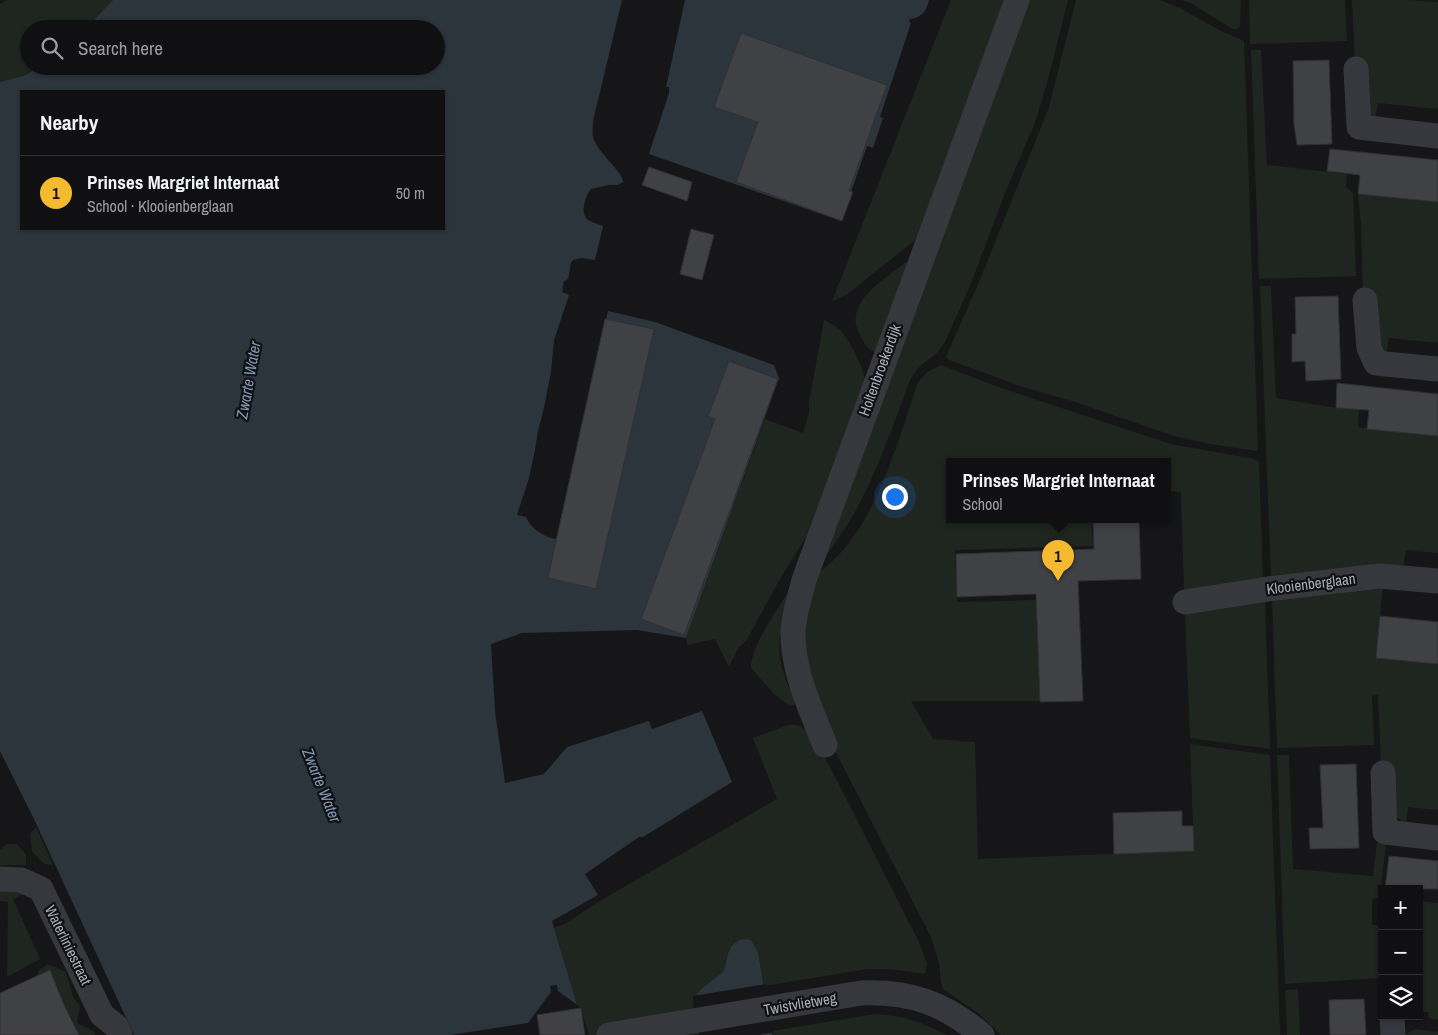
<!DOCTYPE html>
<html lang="en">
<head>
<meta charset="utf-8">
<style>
	:root { --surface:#101012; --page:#19191b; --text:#f1f3f6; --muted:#9c9d9f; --line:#303032; --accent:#f6ba30 }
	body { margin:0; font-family:"Archivo Narrow",sans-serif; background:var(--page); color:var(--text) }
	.controls { position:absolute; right:15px; bottom:15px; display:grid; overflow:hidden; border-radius:0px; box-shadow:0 1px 4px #0004 }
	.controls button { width:45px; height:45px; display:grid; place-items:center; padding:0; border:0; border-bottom:1px solid var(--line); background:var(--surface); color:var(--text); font:25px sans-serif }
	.you { position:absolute; left:894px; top:496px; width:18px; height:18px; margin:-12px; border:4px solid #fff; border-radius:50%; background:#1a73e8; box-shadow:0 0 0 8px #1a73e833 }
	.badge { display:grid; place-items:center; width:32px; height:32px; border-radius:50%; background:var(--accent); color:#111; font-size:16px; font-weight:700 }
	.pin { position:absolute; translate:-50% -41px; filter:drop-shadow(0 1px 2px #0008) }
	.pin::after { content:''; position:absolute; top:26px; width:18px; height:15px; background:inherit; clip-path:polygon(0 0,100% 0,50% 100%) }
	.popup { position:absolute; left:946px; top:458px; width:225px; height:65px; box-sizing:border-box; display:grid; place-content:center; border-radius:0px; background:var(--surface); filter:drop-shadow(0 1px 4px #0005); font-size:16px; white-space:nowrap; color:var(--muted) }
	.popup b { font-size:19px; color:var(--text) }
	.popup::after { content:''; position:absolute; left:50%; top:100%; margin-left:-10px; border:10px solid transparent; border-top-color:var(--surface) }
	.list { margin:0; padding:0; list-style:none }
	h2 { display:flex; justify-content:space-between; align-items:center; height:65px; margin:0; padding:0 20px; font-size:21px }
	h2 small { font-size:16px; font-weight:400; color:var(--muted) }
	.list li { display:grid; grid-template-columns:32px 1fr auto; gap:15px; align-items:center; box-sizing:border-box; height:75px; padding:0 20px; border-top:1px solid var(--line) }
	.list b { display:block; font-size:19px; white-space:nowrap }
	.list p { margin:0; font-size:16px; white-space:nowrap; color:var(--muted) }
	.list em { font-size:16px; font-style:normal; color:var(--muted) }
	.icon { flex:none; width:28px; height:28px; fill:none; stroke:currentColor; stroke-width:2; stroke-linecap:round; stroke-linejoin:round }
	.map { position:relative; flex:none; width:1438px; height:1035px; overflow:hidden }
	.search { position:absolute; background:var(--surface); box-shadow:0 1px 4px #0004; left:20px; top:20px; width:425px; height:55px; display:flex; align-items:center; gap:12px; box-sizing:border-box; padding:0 18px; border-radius:28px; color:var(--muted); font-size:19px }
	.panel { position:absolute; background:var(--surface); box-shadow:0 1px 4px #0004; left:20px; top:90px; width:425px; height:140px; border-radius:0px }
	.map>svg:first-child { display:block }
	.green { fill:#1e261f }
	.water { fill:#2c353c; fill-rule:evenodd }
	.pier { fill:#161618 }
	.building { fill:#404145; stroke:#303034 }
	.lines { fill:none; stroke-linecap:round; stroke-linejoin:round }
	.street { stroke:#37383d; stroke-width:25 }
	.labels { text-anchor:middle; stroke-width:4.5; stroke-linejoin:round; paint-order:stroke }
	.street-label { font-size:15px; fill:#a8acb8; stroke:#111113 }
	.water-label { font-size:16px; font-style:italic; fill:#7e99b4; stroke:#111113 }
</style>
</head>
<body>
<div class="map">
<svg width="1438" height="1035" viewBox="0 0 1438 1035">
	<rect width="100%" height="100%" fill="#161618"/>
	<g class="green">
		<path d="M7,0H113L85,29H29V66H39L26,75L0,82V4Z"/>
		<path d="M951,0H1010L919,237L846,295L832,301Z"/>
		<path d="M1022,0H1068L1046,87L1034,125L1005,193L970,286L945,342L937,353L919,367L911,378C887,441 867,505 824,558Z"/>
		<path d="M1076,0H1160L1180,8L1221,31L1244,41L1258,449L1256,451L1210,444L1174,436L1072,401L1023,387L949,360L946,357L982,275L1049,107Z"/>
		<path d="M1182,0H1241L1240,26L1236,30L1231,28L1192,4Z"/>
		<path d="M1249,0H1345L1347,41L1250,44Z"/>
		<path d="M1352,0H1406L1438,2V109L1378,103L1375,122L1366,112L1355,60Z"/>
		<path d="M1251,50H1261L1267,165L1347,174L1346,187L1353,193L1356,276L1259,279Z"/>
		<path d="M1358,194L1438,202V343L1389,338L1386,357L1383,356L1363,295L1361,225Z"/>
		<path d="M910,262L875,352C866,349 864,342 860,335C842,303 885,279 905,263Z"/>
		<path d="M1260,286H1271L1276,398L1336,408L1359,409L1358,427L1438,436V553L1406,550L1403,569L1271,580Z"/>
		<path d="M824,320C829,323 835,325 839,329C850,339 864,369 866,384L811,529L780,579L746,641L739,647L729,667L715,639L687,645L686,638L765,419L803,433L809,413V403Z"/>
		<path d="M941,365L1001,388L1171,444L1254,459L1259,462L1263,581L1184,592L1181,492L1167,491V462H949V520H1091L1093,546L955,550L957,602L1038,600L1041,701H911L933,739L975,742L978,859L1194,851L1190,744L1270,755L1280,1035H1001L978,1013L944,990L941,983L939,963L931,937L833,747L807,660L804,620L813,576C872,541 897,444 918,382L927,372Z"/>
		<path d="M1383,585L1376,658L1438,664V810L1408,807L1406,826L1392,812L1381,764L1378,695L1372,696L1374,745L1277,748L1272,598Z"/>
		<path d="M789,593C785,613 777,636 780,657C782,672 789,688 795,702L794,705L790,706L774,694L751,668C750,649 775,613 786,595Z"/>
		<path d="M1265,601L1270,749L1190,738L1185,612Z"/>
		<path d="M791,724L800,726L808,732L828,763L919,942L927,964L925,974L889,969H868L764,986L758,952L751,940L729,949L723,972L702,988L701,1035H586L554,928L565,924L598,902L777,799L753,738Z"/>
		<path d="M1277,755H1289L1293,869L1373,876L1377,843L1386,844L1380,897L1372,899V925H1380L1382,978L1285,984Z"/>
		<path d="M36,827L53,865L44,864L32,851L30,834Z"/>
		<path d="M7,844H17L26,854V865H0V850Z"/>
		<path d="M6,888L24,894L13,899L40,959L7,977L8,902L0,901V890Z"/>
		<path d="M1419,901L1438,903V1020L1429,1018L1428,1012H1419Z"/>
		<path d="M48,964L66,972L73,997L80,1006L77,1023L94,1031L95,1035H79L71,1016L66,1018L56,997L61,995L50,971L36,977L39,970Z"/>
		<path d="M1298,989L1300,1035H1287L1285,990Z"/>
		<path d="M875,1014C902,1015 924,1023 947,1035H772L771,1031Z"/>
		<path d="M1416,1029L1437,1032L1438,1030V1035H1404Z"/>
	</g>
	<g class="water">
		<path d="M113,0H622L593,121C593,126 592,132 593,137C597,153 623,171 623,182L618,185H609L591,189C586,194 579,214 588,220C591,222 598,224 603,226L595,260L582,258L573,260L571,263L568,279L564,281L562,292L569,295L554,340L551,372L543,412L538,431L535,450L529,478L517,515L526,517C531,529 544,537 556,539L608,311L655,322L774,365L779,378L686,638L637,630L522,633L491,644L495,711L505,783L544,774L567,747L649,721L652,729L702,711L732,782L643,837H639L585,874L598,895L552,921L586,1035H134L33,817L0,751V82L26,75L39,66H436V29H85ZM21,91H444V229H21Z"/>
		<path d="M685,0H929C926,11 923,17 910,19L909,22L911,23L880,117L883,118L873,148L867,146L841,221L649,154L669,93V87H666Z"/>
		<path d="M742,939L751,940L758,952L772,1035H701L695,997L702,988L723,972C729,957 725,946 742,939Z"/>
	</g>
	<g class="pier">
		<path d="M766,984L774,1032L758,1035H699L693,1007V996Z"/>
		<path d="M557,985L558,991L580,1007L589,1035H450L528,1023L551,992L550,986Z"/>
	</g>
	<g class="building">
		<path d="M741,33L887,85L849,191L853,192L842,221L736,182L758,122L714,107Z"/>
		<path d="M1329,60L1332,144L1297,145L1294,124L1293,61Z"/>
		<path d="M1330,149L1438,160V202L1358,194L1360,175L1327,171Z"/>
		<path d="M649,167L692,182L687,201L642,185Z"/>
		<path d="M691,229L714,235L702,280L680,274Z"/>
		<path d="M1338,296L1341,379L1306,381L1305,361L1292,362V334H1296L1295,297Z"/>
		<path d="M605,319L654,329L596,589L548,578Z"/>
		<path d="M729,361L778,379L684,635L641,619L715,419L708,416Z"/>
		<path d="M1337,383L1438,394V436L1367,429L1369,410L1336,408Z"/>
		<path d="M1093,520H1139L1141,579L1078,581L1083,701L1040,702L1036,594L957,597L956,554L1094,549Z"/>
		<path d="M1380,616L1438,622V664L1376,658Z"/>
		<path d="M1356,764L1359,848L1310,849L1309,828H1323L1320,765Z"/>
		<path d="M1182,811V826H1193L1194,851L1114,854L1113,813Z"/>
		<path d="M1389,856L1438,861V889H1385Z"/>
		<path d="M50,970L64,1005L79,1035H0V993Z"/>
		<path d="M1364,999L1366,1035H1330L1329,1000Z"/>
		<path d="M581,1008L585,1035H540L537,1015Z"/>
	</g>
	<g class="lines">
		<g class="street">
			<path d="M1356,69L1359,127L1438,136"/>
			<path d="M1365,300L1369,348L1376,363L1438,369"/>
			<path d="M1185,602L1268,589L1379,576L1438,581"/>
			<path d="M825,745C811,710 793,673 793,634C793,616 800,597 804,580L1017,0"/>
			<path d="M1383,773L1385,832L1438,838"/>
			<path d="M0,879L21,880L41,889L102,1015L116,1026L120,1035"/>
			<path d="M1392,1016L1393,1035"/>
			<path d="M609,1035L861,993C910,991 944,1003 982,1035"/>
		</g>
	</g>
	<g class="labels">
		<g class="street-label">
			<text transform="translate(880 370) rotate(-70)" y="5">Holtenbroekerdijk</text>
			<text transform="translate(1311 584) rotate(-7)" y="5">Klooienberglaan</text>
			<text transform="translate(68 945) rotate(64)" y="5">Waterliniestraat</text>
			<text transform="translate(800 1004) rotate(-10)" y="5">Twistvlietweg</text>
		</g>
		<g class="water-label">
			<text transform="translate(248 380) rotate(-80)" y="6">Zwarte Water</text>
			<text transform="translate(322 785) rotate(68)" y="6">Zwarte Water</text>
		</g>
	</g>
</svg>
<div class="controls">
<button>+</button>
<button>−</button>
<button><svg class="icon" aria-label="layers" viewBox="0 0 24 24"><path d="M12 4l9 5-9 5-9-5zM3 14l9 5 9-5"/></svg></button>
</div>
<div class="you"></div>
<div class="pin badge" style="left:1058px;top:581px">1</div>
<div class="popup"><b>Prinses Margriet Internaat</b>School</div>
<div class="search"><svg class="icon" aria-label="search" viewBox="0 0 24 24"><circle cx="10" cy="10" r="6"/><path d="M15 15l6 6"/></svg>Search here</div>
<section class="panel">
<h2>Nearby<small></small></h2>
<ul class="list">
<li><span class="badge">1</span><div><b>Prinses Margriet Internaat</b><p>School · Klooienberglaan</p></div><em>50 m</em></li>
</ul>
</section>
</div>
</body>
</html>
